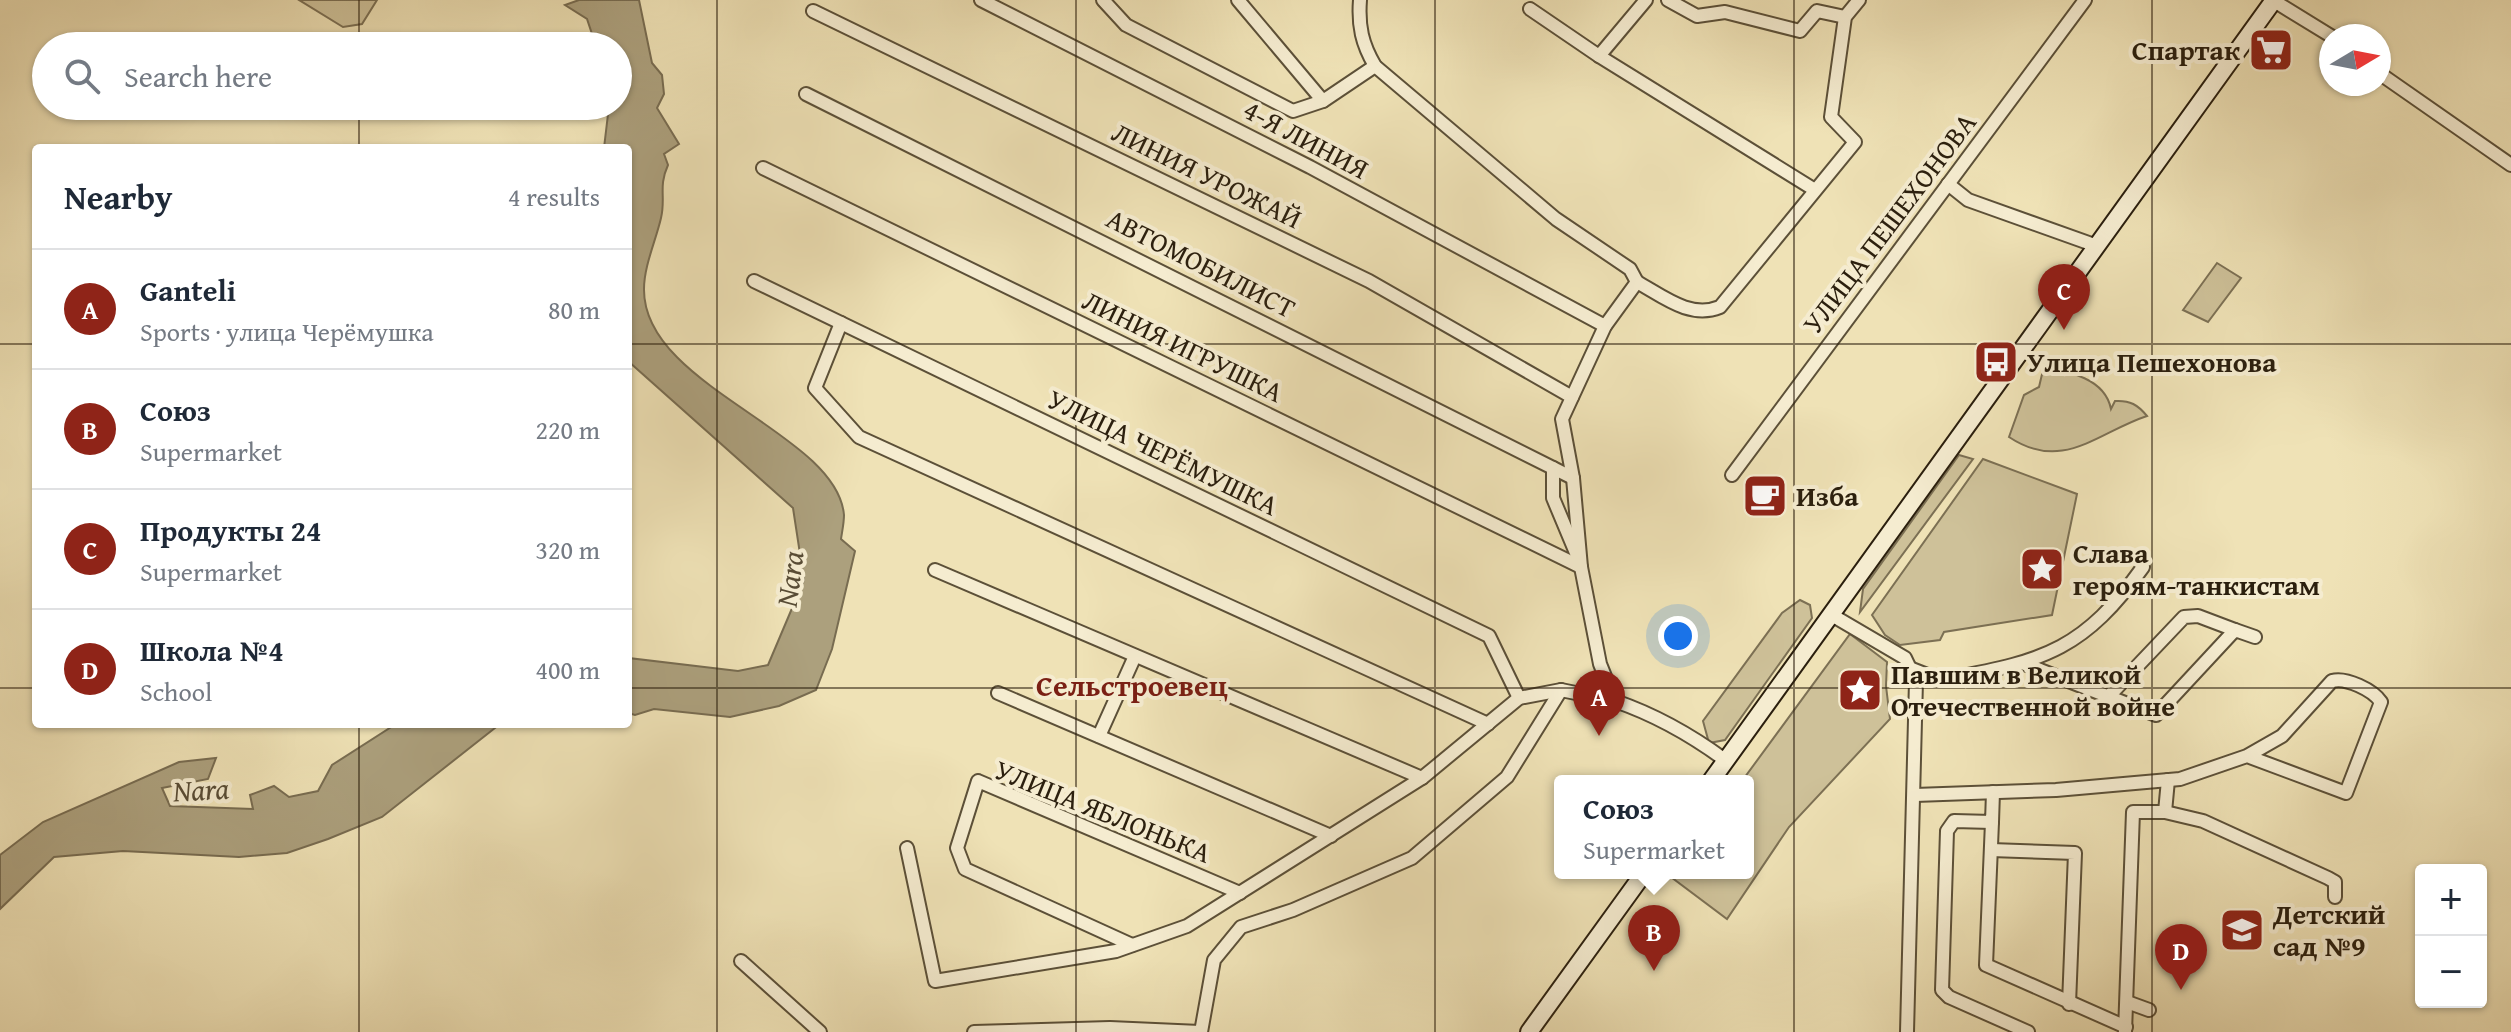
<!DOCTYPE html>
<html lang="en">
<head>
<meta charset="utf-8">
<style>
	:root { --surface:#fff; --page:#f2f2f3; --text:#1f2937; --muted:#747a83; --line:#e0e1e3; --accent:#8f2418 }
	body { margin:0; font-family:"Gentium Book Plus",serif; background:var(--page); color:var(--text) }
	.controls { position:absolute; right:24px; bottom:24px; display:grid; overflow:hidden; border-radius:8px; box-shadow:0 2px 6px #0004 }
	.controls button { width:72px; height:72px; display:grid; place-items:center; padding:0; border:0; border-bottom:2px solid var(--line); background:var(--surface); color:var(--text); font:40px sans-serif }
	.compass { position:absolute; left:2319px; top:24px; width:72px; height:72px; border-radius:50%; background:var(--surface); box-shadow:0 2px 6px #0004; rotate:80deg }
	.you { position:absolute; left:1678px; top:636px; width:28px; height:28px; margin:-20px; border:6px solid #fff; border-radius:50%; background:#1a73e8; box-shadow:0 0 0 12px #1a73e833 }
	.badge { display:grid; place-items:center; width:52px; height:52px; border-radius:50%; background:var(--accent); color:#fff; font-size:26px; font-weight:700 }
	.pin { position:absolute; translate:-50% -66px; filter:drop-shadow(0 2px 4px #0008) }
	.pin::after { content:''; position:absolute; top:42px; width:28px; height:24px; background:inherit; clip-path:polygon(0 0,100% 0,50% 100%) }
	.popup { position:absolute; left:1554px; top:775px; width:200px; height:104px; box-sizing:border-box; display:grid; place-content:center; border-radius:8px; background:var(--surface); filter:drop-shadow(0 2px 6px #0005); font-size:26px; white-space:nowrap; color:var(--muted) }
	.popup b { font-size:30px; color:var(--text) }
	.popup::after { content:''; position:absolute; left:50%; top:100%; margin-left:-16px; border:16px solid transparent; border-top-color:var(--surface) }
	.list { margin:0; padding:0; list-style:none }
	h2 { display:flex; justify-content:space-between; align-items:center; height:104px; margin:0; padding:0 32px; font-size:34px }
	h2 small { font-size:26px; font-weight:400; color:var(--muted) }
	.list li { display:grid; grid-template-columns:52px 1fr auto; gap:24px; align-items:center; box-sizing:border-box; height:120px; padding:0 32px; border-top:2px solid var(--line) }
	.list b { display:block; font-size:30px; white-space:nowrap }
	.list p { margin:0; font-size:26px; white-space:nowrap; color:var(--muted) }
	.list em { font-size:26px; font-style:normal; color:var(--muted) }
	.icon { flex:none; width:44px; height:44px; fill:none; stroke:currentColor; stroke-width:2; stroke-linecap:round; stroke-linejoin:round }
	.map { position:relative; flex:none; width:2511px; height:1032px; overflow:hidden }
	.search { position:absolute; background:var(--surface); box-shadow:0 2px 6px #0004; left:32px; top:32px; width:600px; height:88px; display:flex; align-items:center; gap:20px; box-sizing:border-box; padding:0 28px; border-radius:44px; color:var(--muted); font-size:30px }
	.panel { position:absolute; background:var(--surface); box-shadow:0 2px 6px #0004; left:32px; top:144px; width:600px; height:584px; border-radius:8px }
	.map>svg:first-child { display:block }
	.green { fill:#cec199; stroke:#7c7054; stroke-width:2 }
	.water { fill:#aca07d; stroke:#786c51; stroke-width:2 }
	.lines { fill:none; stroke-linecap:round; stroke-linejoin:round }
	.minor-casing { stroke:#5c5038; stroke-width:16 }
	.secondary-casing { stroke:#2b1f0e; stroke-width:20 }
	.minor { stroke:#f5ecd0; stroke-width:12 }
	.secondary { stroke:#f5ecd0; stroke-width:16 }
	.grid { fill:none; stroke:#2b1f0e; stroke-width:2; stroke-opacity:0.55 }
	.labels { text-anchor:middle; stroke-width:8; stroke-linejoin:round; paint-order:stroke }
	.poi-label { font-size:28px; font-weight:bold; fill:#2b1f0e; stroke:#f5ecd0; text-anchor:start }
	.street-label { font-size:28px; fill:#2b1f0e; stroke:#f5ecd0 }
	.water-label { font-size:30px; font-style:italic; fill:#584c35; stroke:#f5ecd0 }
	.neighbourhood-label { font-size:30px; font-weight:bold; fill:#7a1f14; stroke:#f5ecd0 }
</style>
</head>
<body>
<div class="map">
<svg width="2511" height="1032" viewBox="0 0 2511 1032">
	<rect width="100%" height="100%" fill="#efe2b6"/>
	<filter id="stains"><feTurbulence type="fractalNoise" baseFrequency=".0025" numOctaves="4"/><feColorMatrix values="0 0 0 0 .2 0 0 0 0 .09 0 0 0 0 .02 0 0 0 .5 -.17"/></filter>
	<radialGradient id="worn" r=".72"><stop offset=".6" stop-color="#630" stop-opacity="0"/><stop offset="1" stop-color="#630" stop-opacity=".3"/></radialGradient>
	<g class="green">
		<path d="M299,0H377L362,24L343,27Z"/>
		<path d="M2217,263L2241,278L2208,322L2183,310Z"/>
		<path d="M2043,370C2069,370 2105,379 2111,409L2115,401C2130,400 2138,405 2147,416C2098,432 2063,473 2009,437L2024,395L2039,387Z"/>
		<path d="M1959,455L1973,459L1860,612L1863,589Z"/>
		<path d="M1983,459L2077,494L2052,615L1944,632L1940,640L1900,645L1885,635L1872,615Z"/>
		<path d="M1800,600L1810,605L1812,618L1725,740L1709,743L1703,721L1782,613Z"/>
		<path d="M1850,634L1887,662L1886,686L1890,719L1789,827L1727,919L1671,877L1674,873H1748V781H1742Z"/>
	</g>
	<g class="water">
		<path d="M579,0H639L652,63L662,75L664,94L657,108L679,144L664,154L668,165C658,187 666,197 661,218C656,240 644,266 644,289C643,387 837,432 844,515C844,523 842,532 841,539L855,551L832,649L816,690L779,706L730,717L654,709L635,715L628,713V658L738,671L768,665L804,580L793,508L628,361V148H604L609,106H618V46H596L587,19L565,5Z"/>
		<path d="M396,724H500L382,817L328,839L287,853L239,857L123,851L54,857L0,909V855L43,822L179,762L216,758L208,779L162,788L170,806L253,809L250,795L274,786L289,797L318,791L332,765Z"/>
	</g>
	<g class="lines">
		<g class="minor-casing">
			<g id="minor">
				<path d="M981,0L1310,167L1605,326"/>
				<path d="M1103,0L1126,25L1293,111L1323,101L1375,66"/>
				<path d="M1238,0L1323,101"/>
				<path d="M1360,0C1358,26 1362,44 1375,66L1556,219L1630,269L1637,282L1605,326L1562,419L1573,478L1581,567L1600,664L1615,701C1656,715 1691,735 1725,760"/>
				<path d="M1668,0L1697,16L1725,12L1800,31L1817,11L1845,17"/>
				<path d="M2274,1L2331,36"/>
				<path d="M1530,9L1599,56L1815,190"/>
				<path d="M813,11L1369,281L1572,397"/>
				<path d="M1599,56L1646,0"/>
				<path d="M2379,73L2511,165"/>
				<path d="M806,94L1573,478"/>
				<path d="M763,168L1581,567"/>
				<path d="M1948,184L1968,200L2097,246"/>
				<path d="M754,281L1489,636L1519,698"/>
				<path d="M1637,282C1664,297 1690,319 1720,307L1855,142L1831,117L1845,17L1859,0"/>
				<path d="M841,323L815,388L859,437L1488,724"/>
				<path d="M1553,468V498L1576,553"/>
				<path d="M1732,475L2085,0"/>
				<path d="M935,570L1422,778"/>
				<path d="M1830,614L1905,658L1916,681L1907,1032"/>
				<path d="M2022,663L2156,715L2235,630L2255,637"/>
				<path d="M1912,669L1935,678H1951C2046,661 2085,648 2143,567"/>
				<path d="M998,693L1331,836"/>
				<path d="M2108,697L2184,617L2198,616L2235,630"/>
				<path d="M1099,736L1135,656"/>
				<path d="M1993,792L1992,822L1954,821L1947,831L1942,990L1949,997L2028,1032"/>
				<path d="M1915,795L2056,790L2180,779L2247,756L2346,793L2381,702C2373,690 2346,677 2332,681L2282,736L2247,756"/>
				<path d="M2165,812L2203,821L2328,878L2335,882V897"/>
				<path d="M1992,822L1986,965L2126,1027"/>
				<path d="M907,848L935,981L1116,951L1187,926L1422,778L1519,698L1561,690L1615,701"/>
				<path d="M1991,850L2075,853L2069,1004"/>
				<path d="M1132,945L965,869L957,848L978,781L1240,893"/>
				<path d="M741,961L820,1032"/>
				<path d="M2127,1002L2149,1010"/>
				<path d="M974,1032L1110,1028L1200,1032"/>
				<path d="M1201,1032L1214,960L1241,927L1293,910L1412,858L1507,777L1561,690"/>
				<path d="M2125,1032L2133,812H2165L2168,780"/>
			</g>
		</g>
		<g class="secondary-casing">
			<g id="secondary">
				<path d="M1711,781L2274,0"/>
				<path d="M1529,1032L1644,873"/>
			</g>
		</g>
		<use href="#minor" class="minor"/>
		<use href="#secondary" class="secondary"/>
	</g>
	<path class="grid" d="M359,0V46M717,0V1032M1076,0V1032M1435,0V1032M1794,0V1032M2152,0V1032M359,106V148M0,344H36M628,344H2511M0,688H36M628,688H2511M359,724V1032"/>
	<defs>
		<g id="supermarket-square" transform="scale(2.3)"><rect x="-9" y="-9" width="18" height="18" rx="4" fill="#8f2418" stroke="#f5ecd0"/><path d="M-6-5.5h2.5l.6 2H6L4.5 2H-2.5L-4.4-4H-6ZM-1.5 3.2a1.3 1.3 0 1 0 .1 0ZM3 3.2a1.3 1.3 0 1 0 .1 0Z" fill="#fff"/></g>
		<g id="bus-square" transform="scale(2.3)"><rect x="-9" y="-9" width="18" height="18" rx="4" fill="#8f2418" stroke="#f5ecd0"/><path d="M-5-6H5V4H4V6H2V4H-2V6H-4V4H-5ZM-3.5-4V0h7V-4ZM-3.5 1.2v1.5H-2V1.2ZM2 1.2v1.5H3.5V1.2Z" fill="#fff"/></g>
		<g id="cafe-square" transform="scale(2.3)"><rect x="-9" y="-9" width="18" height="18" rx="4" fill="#8f2418" stroke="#f5ecd0"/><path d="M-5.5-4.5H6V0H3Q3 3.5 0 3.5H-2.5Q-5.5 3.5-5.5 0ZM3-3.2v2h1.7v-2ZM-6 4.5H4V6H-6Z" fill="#fff"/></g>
		<g id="sight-square" transform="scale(2.3)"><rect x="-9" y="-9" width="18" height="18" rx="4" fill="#8f2418" stroke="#f5ecd0"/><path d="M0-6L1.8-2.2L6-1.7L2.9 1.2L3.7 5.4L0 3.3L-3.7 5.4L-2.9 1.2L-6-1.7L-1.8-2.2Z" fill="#fff"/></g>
		<g id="school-square" transform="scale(2.3)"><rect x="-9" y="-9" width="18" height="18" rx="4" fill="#8f2418" stroke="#f5ecd0"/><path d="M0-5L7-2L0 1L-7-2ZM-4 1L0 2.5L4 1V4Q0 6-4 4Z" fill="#fff"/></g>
	</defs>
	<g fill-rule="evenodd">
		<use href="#supermarket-square" x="2271" y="50"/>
		<use href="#bus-square" x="1996" y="362"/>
		<use href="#cafe-square" x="1765" y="496"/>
		<use href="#sight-square" x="2042" y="569"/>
		<use href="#sight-square" x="1860" y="690"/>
		<use href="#school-square" x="2242" y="930"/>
	</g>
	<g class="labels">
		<g class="poi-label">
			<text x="2240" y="60" text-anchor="end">Спартак</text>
			<text x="2027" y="372">Улица Пешехонова</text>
			<text x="1796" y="506">Изба</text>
			<text x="2073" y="563">Слава<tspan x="2073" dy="32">героям-танкистам</tspan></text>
			<text x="1891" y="684">Павшим в Великой<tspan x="1891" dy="32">Отечественной войне</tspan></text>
			<text x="2273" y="924">Детский<tspan x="2273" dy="32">сад №9</tspan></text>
		</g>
		<g class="street-label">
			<text transform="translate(1306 139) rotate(28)" y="10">4-Я ЛИНИЯ</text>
			<text transform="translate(1207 175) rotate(26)" y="10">ЛИНИЯ УРОЖАЙ</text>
			<text transform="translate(1889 223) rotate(-53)" y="10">УЛИЦА ПЕШЕХОНОВА</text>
			<text transform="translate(1201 263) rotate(27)" y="10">АВТОМОБИЛИСТ</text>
			<text transform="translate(1183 346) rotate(26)" y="10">ЛИНИЯ ИГРУШКА</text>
			<text transform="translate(1163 452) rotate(26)" y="10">УЛИЦА ЧЕРЁМУШКА</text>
			<text transform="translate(1103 811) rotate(22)" y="10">УЛИЦА ЯБЛОНЬКА</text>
		</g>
		<g class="water-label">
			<text transform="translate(790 579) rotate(-83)" y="10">Nara</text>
			<text transform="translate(201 790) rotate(-3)" y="10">Nara</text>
		</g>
		<g class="neighbourhood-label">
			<text x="1132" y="696">Сельстроевец</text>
		</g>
	</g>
	<rect width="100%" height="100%" filter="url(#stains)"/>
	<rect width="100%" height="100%" fill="url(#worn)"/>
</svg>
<div class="controls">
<button>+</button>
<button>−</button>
</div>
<svg class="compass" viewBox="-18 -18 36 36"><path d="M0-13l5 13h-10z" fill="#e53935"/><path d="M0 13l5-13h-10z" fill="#747a83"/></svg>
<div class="you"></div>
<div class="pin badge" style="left:1599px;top:736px">A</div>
<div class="pin badge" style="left:1654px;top:971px">B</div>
<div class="popup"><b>Союз</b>Supermarket</div>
<div class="pin badge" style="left:2064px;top:330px">C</div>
<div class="pin badge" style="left:2181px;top:990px">D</div>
<div class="search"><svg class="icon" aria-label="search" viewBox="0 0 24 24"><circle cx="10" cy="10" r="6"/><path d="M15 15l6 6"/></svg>Search here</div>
<section class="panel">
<h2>Nearby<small>4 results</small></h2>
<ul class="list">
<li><span class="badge">A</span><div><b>Ganteli</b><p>Sports · улица Черёмушка</p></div><em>80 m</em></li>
<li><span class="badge">B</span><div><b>Союз</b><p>Supermarket</p></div><em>220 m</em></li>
<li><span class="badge">C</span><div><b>Продукты 24</b><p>Supermarket</p></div><em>320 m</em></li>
<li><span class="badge">D</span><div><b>Школа №4</b><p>School</p></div><em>400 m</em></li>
</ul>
</section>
</div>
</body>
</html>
